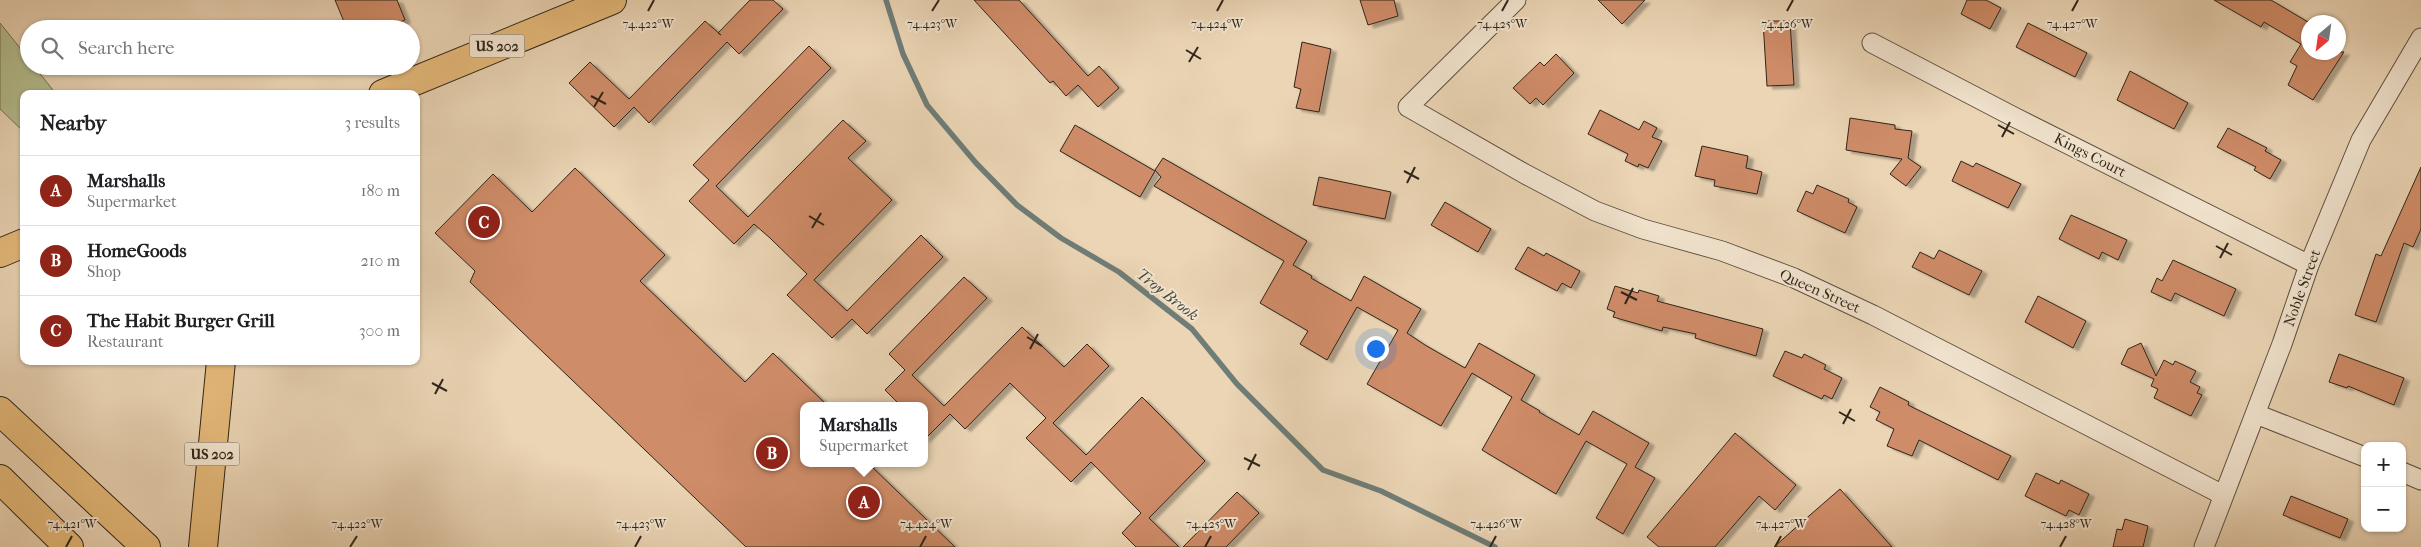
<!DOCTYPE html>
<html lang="en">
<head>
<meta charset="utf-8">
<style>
	:root { --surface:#fff; --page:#f6f6f6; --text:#202124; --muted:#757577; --line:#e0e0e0; --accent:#8f2418 }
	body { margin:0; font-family:"IM FELL French Canon",serif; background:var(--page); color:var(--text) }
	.controls { position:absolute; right:15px; bottom:15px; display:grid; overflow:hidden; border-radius:10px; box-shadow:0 1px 4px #0004 }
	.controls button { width:45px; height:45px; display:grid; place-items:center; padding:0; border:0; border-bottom:1px solid var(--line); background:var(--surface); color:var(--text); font:25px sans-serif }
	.compass { position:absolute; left:2301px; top:15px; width:45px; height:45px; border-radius:50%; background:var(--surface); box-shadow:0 1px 4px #0004; rotate:209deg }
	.you { position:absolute; left:1375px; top:348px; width:18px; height:18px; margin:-12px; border:4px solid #fff; border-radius:50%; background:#1a73e8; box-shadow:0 0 0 8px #1a73e833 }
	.badge { display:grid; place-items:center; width:32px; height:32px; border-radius:50%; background:var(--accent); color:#fff; font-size:16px; font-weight:700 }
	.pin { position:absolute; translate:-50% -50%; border:2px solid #fff; box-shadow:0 1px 5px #0006 }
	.popup { position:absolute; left:800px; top:402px; width:128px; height:65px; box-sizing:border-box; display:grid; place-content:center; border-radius:10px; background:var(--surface); filter:drop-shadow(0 1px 4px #0005); font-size:16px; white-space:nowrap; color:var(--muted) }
	.popup b { font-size:19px; color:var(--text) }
	.popup::after { content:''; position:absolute; left:50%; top:100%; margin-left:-10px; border:10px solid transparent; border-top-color:var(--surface) }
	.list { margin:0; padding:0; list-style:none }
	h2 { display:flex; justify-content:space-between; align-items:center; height:65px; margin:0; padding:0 20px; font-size:21px }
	h2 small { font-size:16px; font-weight:400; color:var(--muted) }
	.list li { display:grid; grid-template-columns:32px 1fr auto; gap:15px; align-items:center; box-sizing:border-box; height:70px; padding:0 20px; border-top:1px solid var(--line) }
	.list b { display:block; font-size:19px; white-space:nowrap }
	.list p { margin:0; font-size:16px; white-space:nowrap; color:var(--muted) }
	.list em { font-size:16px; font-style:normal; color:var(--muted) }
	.icon { flex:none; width:28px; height:28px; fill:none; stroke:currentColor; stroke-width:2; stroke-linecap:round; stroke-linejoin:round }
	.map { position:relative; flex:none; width:2421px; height:547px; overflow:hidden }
	.search { position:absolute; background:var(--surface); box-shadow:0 1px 4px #0004; left:20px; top:20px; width:400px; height:55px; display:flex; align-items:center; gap:12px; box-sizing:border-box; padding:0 18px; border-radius:28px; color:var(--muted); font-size:19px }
	.panel { position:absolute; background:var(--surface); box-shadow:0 1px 4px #0004; left:20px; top:90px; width:400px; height:275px; border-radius:10px }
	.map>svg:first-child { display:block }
	.green { fill:#b5be8f; stroke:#727254 }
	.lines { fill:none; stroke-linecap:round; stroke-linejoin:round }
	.stream { stroke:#6f7d77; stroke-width:5.5 }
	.building { fill:#cf8c68; stroke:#2f251a; filter:url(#shadow) }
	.minor-casing { stroke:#5e5141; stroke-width:21 }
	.primary-casing { stroke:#2f251a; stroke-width:30 }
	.trunk-casing { stroke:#2f251a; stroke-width:30 }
	.minor { stroke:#f2e4cf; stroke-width:19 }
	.primary { stroke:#e6ba7a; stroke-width:28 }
	.trunk { stroke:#e6ba7a; stroke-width:28 }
	.ticks { fill:none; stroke:#2f251a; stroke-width:2 }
	.labels { text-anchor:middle; stroke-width:4; stroke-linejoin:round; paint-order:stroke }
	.shield { fill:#f2e4cf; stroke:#6a5e50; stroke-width:1 }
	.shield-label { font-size:14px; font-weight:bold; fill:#2f251a }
	.street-label { font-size:15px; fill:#2f251a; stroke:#f2e4cf }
	.water-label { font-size:16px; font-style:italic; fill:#4a4a41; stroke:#f2e4cf }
	.ticks-label { font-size:12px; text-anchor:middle; fill:#2f251a; stroke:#f2e4cf; stroke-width:4; stroke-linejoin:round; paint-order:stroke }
</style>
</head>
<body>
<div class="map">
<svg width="2421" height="547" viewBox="0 0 2421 547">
	<defs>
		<filter id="shadow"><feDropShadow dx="5.5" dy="3" stdDeviation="1" flood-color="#0004"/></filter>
	</defs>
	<rect width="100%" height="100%" fill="#ebd5b5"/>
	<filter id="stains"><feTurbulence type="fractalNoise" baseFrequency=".004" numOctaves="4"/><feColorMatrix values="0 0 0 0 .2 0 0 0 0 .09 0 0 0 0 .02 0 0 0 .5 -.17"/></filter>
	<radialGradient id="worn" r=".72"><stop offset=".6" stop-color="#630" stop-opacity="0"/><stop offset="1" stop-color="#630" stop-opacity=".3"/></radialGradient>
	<path class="green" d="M0,23L29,59V66H34L56,94H24V132L0,109Z"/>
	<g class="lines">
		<path class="stream" d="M886,0L903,54L927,105L976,163L1017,205L1061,238L1119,272L1192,329L1237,384L1323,470L1381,491L1495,547"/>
	</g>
	<g class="building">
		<path d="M335,0H397L405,20L384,29H347Z"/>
		<path d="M750,0H773L783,9L739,54L727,42L649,123L634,107L614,127L569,83L590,62L629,99L705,21L721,35L718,33Z"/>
		<path d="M974,0H1019L1088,76L1099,66L1119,88L1098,107L1078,85L1066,96L1053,81L1050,83Z"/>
		<path d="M1360,0H1394L1398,16L1368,25Z"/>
		<path d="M1598,0H1645L1622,24Z"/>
		<path d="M1967,0H1986L2001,8L1990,29L1961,14Z"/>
		<path d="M2214,0H2271L2308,22V52H2344L2313,100L2288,85L2297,66L2290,62L2301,44L2264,22L2261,27Z"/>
		<path d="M1763,21H1790L1794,85L1767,86Z"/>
		<path d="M2028,23L2087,53L2075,77L2016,47Z"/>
		<path d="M1302,42L1331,49L1319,112L1296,108L1301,89L1294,87Z"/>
		<path d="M809,46L831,68L716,186L748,217L843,120L866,141L848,158L892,200L814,280L847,311L921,235L943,257L867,334L852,319L832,338L787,295L807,274L770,238L754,224L734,244L689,201L709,180L693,165Z"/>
		<path d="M1556,54L1574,73L1543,105L1536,98L1530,104L1513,88L1540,62L1544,66Z"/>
		<path d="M2130,71L2188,103L2174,129L2117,100Z"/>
		<path d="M1600,110L1639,130L1644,121L1657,128L1652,137L1662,141L1648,168L1639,164L1638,167L1625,161L1628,154L1588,134Z"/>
		<path d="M1850,118L1895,125V129L1912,131L1908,158L1921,167L1906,186L1890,174L1902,159L1846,150Z"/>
		<path d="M1075,125L1155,171L1140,197L1060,151Z"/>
		<path d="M2228,128L2267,148L2265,151L2281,160L2270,179L2254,170L2256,167L2217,147Z"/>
		<path d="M1702,146L1748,156L1746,168L1762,172L1757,194L1714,186L1715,180L1695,176Z"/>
		<path d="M1163,158L1307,241L1293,265L1312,276L1311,278L1351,301L1364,276L1421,309L1407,333L1425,345L1465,368L1479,343L1535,375L1521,400L1540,411L1539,412L1579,435L1593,411L1649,443L1635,467L1655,478L1623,534L1596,518L1627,464L1586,441L1556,494L1482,450L1512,397L1472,373L1441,426L1367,384L1398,330L1357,307L1327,360L1300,344L1308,331L1260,303L1284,261L1154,186L1161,177L1155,170Z"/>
		<path d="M1961,161L1973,167L1976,163L2021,184L2008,208L1952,181Z"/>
		<path d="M2421,167V229L2413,247L2404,243L2376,322L2355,315L2376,254L2381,256Z"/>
		<path d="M575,168L665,255L640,281L745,382L773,353L828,406H804V463H868L955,547H746L470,282L475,271L435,233L493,174L532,212Z"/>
		<path d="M1319,177L1391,192L1385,219L1313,205Z"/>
		<path d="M1817,185L1849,199L1848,202L1857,207L1845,233L1797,211L1806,191L1813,194Z"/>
		<path d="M1445,202L1491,229L1478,252L1431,225Z"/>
		<path d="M2071,215L2127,240L2118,260L2102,252L2099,259L2059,239Z"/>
		<path d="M1528,247L1544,256L1546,253L1580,271L1571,288L1562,283L1557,291L1515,269Z"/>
		<path d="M1939,250L1982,271L1969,295L1912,267L1920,252L1934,259Z"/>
		<path d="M2173,260L2236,289L2224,316L2175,293L2171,301L2151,292L2157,278L2162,281Z"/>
		<path d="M964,277L987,298L912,375L944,406L1022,327L1064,367L1087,344L1109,366L1053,423L1086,455L1142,397L1164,419L1205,461L1149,518L1179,547H1136L1122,533L1141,513L1091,462L1071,482L1026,438L1046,418L1010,383L965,429L950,414L924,440V406H901L885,390L905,370L889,354Z"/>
		<path d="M1615,286L1638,293L1639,290L1659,296L1657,301L1763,329L1756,356L1695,338L1696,334L1663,327L1662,331L1613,317L1615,312L1607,309Z"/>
		<path d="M2038,296L2086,321L2073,348L2025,322Z"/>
		<path d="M2141,343L2156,376L2164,360L2173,365L2175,361L2196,371L2190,382L2200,387L2197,393L2202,395L2191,416L2154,398L2158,389L2151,386L2154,379L2121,364L2128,349Z"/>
		<path d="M1785,351L1802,358L1804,354L1826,365L1824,369L1842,378L1832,399L1824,395L1822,399L1773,376Z"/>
		<path d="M2339,354L2404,378L2394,405L2348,386L2347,388L2329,382Z"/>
		<path d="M1880,387L1909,402L1908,405L2011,456L1998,480L1919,440L1912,456L1887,446L1894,429L1876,420L1880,412L1870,407Z"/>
		<path d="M1735,433L1796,485L1775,510L1759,496L1715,547H1659L1647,537Z"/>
		<path d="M2036,473L2059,484L2061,480L2089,494L2079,515L2069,510L2066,516L2025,496Z"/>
		<path d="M1840,489L1892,547H1774L1802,522Z"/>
		<path d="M1237,492L1259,513L1226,547H1183Z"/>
		<path d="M2291,496L2348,519L2340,538L2283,515Z"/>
		<path d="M2125,519L2148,526L2143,547H2113L2117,529L2122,530Z"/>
	</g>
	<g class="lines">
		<g class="minor-casing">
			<g id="minor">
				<path d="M1516,0L1408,107L1525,174L1595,211L1643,229L1722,251L1794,278L1873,315L2223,495"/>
				<path d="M1872,43L2014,117L2309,265"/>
				<path d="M2256,414L2365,457"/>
				<path d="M2402,472L2421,480"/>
				<path d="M2204,547L2282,344L2309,265L2361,140L2421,38"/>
			</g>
		</g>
		<g class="primary-casing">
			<g id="primary">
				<path d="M383,94L612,0"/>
				<path d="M0,253L24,243"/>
				<path d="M203,547L221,361"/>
			</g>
		</g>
		<g class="trunk-casing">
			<g id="trunk">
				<path d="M0,411L146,547"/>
				<path d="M0,479L69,547"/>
			</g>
		</g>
		<use href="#minor" class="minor"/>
		<use href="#primary" class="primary"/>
		<use href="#trunk" class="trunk"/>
	</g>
	<path class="ticks" d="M648,11L654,0M932,11L939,0M1217,11L1223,0M1502,11L1508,0M1787,11L1793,0M2072,11L2078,0M1186,50L1201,59M1189,62L1198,47M591,96L606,104M594,107L603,92M1998,125L2014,134M2002,137L2010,122M1404,171L1419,179M1407,183L1415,167M809,216L824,225M812,228L821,213M2216,246L2232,255M2220,258L2228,243M1621,292L1637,300M1625,304L1633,288M1027,337L1042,346M1030,349L1038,334M432,383L447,391M435,394L443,379M1839,412L1855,421M1843,424L1851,409M1244,458L1260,466M1248,470L1256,454M66,547L72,536M350,547L357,536M635,547L641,536M920,547L926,536M1205,547L1211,536M1490,547L1496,536M1775,547L1781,536M2060,547L2066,536"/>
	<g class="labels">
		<g class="shield">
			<rect x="469.5" y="34.5" width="55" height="23" rx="4"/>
			<rect x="184.5" y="442.5" width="55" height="23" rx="4"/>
		</g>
		<g class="shield-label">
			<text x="497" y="51">US 202</text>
			<text x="212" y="459">US 202</text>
		</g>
		<g class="street-label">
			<text transform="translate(2090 155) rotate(27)" y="5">Kings Court</text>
			<text transform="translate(2302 288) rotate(-70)" y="5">Noble Street</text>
			<text transform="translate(1820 291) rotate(24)" y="5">Queen Street</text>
		</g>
		<g class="water-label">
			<text transform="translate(1168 294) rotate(38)" y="6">Troy Brook</text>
		</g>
	</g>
	<g class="ticks-label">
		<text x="648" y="28">74.422°W</text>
		<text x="932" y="28">74.423°W</text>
		<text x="1217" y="28">74.424°W</text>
		<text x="1502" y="28">74.425°W</text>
		<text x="1787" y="28">74.426°W</text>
		<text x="2072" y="28">74.427°W</text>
		<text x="72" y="528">74.421°W</text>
		<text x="357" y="528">74.422°W</text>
		<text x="641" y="528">74.423°W</text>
		<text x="926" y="528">74.424°W</text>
		<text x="1211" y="528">74.425°W</text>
		<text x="1496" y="528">74.426°W</text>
		<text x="1781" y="528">74.427°W</text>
		<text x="2066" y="528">74.428°W</text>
	</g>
	<rect width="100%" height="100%" filter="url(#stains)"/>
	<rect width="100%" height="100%" fill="url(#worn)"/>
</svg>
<div class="controls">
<button>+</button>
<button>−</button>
</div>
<svg class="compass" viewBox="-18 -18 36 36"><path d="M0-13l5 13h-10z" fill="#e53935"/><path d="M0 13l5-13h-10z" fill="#757577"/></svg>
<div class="you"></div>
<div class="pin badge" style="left:864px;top:502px">A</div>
<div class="popup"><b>Marshalls</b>Supermarket</div>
<div class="pin badge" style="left:772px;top:453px">B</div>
<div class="pin badge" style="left:484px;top:222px">C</div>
<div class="search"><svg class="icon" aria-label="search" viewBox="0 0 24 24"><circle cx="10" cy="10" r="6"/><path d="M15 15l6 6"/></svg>Search here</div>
<section class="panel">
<h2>Nearby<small>3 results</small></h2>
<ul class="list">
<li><span class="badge">A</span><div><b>Marshalls</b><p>Supermarket</p></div><em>180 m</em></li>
<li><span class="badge">B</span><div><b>HomeGoods</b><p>Shop</p></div><em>210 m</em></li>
<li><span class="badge">C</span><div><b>The Habit Burger Grill</b><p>Restaurant</p></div><em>300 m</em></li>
</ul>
</section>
</div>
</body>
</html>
